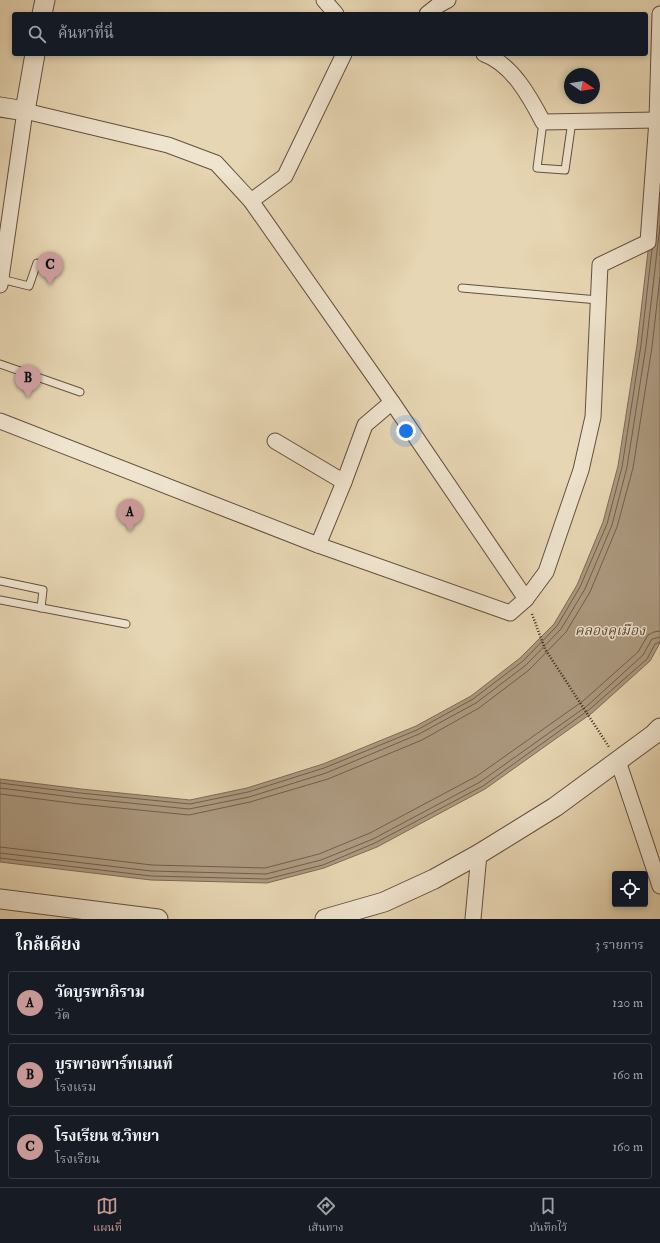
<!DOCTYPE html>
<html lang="th">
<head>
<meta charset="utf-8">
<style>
	:root { --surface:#171b24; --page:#242831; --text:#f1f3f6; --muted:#9ea1a6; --line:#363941; --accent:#c59692 }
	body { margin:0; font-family:"IM FELL Double Pica","Noto Serif Thai",serif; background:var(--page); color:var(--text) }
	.controls { position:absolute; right:12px; bottom:12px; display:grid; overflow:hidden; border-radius:4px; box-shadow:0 2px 6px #0003 }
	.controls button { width:36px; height:36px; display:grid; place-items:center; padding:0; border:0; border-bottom:1px solid var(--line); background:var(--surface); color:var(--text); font:20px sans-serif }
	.compass { position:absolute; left:564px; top:68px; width:36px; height:36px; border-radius:50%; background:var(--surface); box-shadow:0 2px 6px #0003; rotate:102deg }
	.you { position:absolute; left:406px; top:431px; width:14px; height:14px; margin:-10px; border:3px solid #fff; border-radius:50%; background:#1a73e8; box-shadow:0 0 0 6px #1a73e833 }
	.badge { display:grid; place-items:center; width:26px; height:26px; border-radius:50%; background:var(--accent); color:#111; font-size:13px; font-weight:700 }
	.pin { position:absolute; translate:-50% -33px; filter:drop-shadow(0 1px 2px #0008) }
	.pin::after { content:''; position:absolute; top:21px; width:14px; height:12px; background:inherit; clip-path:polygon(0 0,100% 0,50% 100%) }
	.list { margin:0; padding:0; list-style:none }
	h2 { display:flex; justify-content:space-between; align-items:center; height:52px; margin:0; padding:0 16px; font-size:17px }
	h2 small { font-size:13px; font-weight:400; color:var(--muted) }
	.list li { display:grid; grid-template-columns:26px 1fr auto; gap:12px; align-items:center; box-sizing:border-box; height:64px; margin:0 8px 8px; padding:0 8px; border:1px solid var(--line); border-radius:4px }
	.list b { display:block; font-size:15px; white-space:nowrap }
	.list p { margin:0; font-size:13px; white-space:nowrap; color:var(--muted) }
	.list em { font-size:13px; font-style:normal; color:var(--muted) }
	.icon { flex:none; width:22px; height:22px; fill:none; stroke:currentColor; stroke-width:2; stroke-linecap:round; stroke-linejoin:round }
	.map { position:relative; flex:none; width:660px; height:919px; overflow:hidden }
	.search { position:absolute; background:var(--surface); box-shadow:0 2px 6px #0003; left:12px; right:12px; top:12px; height:44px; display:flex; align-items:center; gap:10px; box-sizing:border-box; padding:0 14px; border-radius:4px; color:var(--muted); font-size:15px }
	.sheet { height:268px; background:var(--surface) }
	nav { display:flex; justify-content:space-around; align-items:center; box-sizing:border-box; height:56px; border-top:1px solid var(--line); background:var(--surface); font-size:11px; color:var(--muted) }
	nav a { display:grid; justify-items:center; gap:2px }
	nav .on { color:var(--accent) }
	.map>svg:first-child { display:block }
	.water { fill:#ac997f; stroke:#7e6a56 }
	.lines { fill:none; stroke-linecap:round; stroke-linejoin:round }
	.shore { stroke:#725e4c; stroke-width:1 }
	.service-casing { stroke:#645040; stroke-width:9 }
	.minor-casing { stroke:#645040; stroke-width:17 }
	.tertiary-casing { stroke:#645040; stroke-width:21 }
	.path { stroke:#382419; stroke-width:2.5; stroke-dasharray:1 2; stroke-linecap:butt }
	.service { stroke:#efe4ce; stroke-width:7 }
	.minor { stroke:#efe4ce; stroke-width:15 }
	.tertiary { stroke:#efe4ce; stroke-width:19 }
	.labels { text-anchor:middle; stroke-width:3; stroke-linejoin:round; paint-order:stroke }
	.water-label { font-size:14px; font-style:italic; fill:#5b4738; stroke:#efe4ce }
</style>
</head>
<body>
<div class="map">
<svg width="660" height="919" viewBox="0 0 660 919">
	<rect width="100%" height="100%" fill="#e7d6b3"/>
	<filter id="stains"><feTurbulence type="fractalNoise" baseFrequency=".005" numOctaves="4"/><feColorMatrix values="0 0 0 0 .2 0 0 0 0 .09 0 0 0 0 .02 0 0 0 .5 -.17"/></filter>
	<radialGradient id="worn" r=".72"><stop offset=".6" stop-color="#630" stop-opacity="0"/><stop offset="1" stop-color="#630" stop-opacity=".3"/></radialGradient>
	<path class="water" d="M660,149V643L650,661L592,713L485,789L377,847L324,868L267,883L151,880L0,862V779L81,789L190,800L247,788L323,764L416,726L471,696L520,658L554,624L577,585L603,522L618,466L637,345Z"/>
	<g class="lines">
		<g class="shore">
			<path d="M0,783L80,793L190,804L248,792L324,768L417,730L473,699L523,661L557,626L580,587L607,524L622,467L641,345L652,249"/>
			<path d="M0,788L80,798L189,809L249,797L326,773L419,734L476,703L526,665L561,629L585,589L612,525L627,467L646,346L660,226"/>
			<path d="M0,794L79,804L189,815L250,802L328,779L422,740L479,708L529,670L566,632L590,592L617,527L633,468L652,347L660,277"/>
			<path d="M0,847L152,865L265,868L319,854L370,833L477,776L583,701L638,652L648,635L654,632L660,631"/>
			<path d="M0,853L151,871L266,874L321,860L373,839L480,782L587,706L643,655L652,639L660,637"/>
			<path d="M0,858L151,876L267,879L323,865L375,843L483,786L590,709L647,659L655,644L660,642"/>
		</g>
		<g class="service-casing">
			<g id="service">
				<path d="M543,122L537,168L565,170L572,121"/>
				<path d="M1,279L29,286L37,263"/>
				<path d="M462,288L598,300"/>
				<path d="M0,364L80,392"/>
				<path d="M0,581L43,590L41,608"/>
				<path d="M0,600L126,624"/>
			</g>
		</g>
		<g class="minor-casing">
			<g id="minor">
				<path d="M324,0L336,14"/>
				<path d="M427,14L437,6L448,0"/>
				<path d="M484,54C512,64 530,97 543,122L657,120"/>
				<path d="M251,201L285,176L344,54"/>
				<path d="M0,285L25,111L168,145L216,163L251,201L392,402L526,599"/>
				<path d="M0,421L318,545L510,613L526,599L546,572L581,470L593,417L600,265L648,242L657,120L660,14"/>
				<path d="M275,441L344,482"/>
				<path d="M318,545L344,482L365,425L392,402"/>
				<path d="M618,761L660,886"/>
				<path d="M473,919L479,854"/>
			</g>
		</g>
		<g class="tertiary-casing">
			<g id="tertiary">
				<path d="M42,14L45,0"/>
				<path d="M0,107L25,111L35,54"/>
				<path d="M0,899L158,919"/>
				<path d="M325,919L384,902L434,879L479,854L555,807L653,735L660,728"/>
			</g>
		</g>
		<path class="path" d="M532,614L545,649L609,747"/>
		<use href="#service" class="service"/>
		<use href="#minor" class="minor"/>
		<use href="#tertiary" class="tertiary"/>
	</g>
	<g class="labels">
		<g class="water-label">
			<text x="610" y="635">คลองคูเมือง</text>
		</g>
	</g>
	<rect width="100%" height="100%" filter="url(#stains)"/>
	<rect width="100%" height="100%" fill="url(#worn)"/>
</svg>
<div class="controls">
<button><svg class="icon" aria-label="locate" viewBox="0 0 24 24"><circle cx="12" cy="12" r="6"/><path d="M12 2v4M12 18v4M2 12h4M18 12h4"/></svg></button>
</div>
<svg class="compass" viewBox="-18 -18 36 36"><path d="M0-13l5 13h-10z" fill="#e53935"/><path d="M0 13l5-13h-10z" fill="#9ea1a6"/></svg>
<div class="you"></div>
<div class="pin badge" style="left:130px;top:532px">A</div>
<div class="pin badge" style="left:28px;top:398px">B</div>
<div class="pin badge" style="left:50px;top:285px">C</div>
<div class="search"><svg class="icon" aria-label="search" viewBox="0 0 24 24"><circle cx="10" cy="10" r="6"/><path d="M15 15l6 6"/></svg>ค้นหาที่นี่</div>
</div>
<section class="sheet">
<h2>ใกล้เคียง<small>3 รายการ</small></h2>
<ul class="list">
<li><span class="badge">A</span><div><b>วัดบูรพาภิราม</b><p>วัด</p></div><em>120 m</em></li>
<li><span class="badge">B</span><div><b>บูรพาอพาร์ทเมนท์</b><p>โรงแรม</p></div><em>160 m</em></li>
<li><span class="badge">C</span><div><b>โรงเรียน ช.วิทยา</b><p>โรงเรียน</p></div><em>160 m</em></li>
</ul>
</section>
<nav>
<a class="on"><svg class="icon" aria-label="map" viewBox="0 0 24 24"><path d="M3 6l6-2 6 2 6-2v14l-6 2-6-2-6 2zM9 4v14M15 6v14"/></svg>แผนที่</a>
<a><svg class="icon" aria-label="directions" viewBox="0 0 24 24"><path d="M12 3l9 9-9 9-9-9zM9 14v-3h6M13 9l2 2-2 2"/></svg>เส้นทาง</a>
<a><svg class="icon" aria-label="saved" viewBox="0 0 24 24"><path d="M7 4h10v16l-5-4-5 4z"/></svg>บันทึกไว้</a>
</nav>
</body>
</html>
